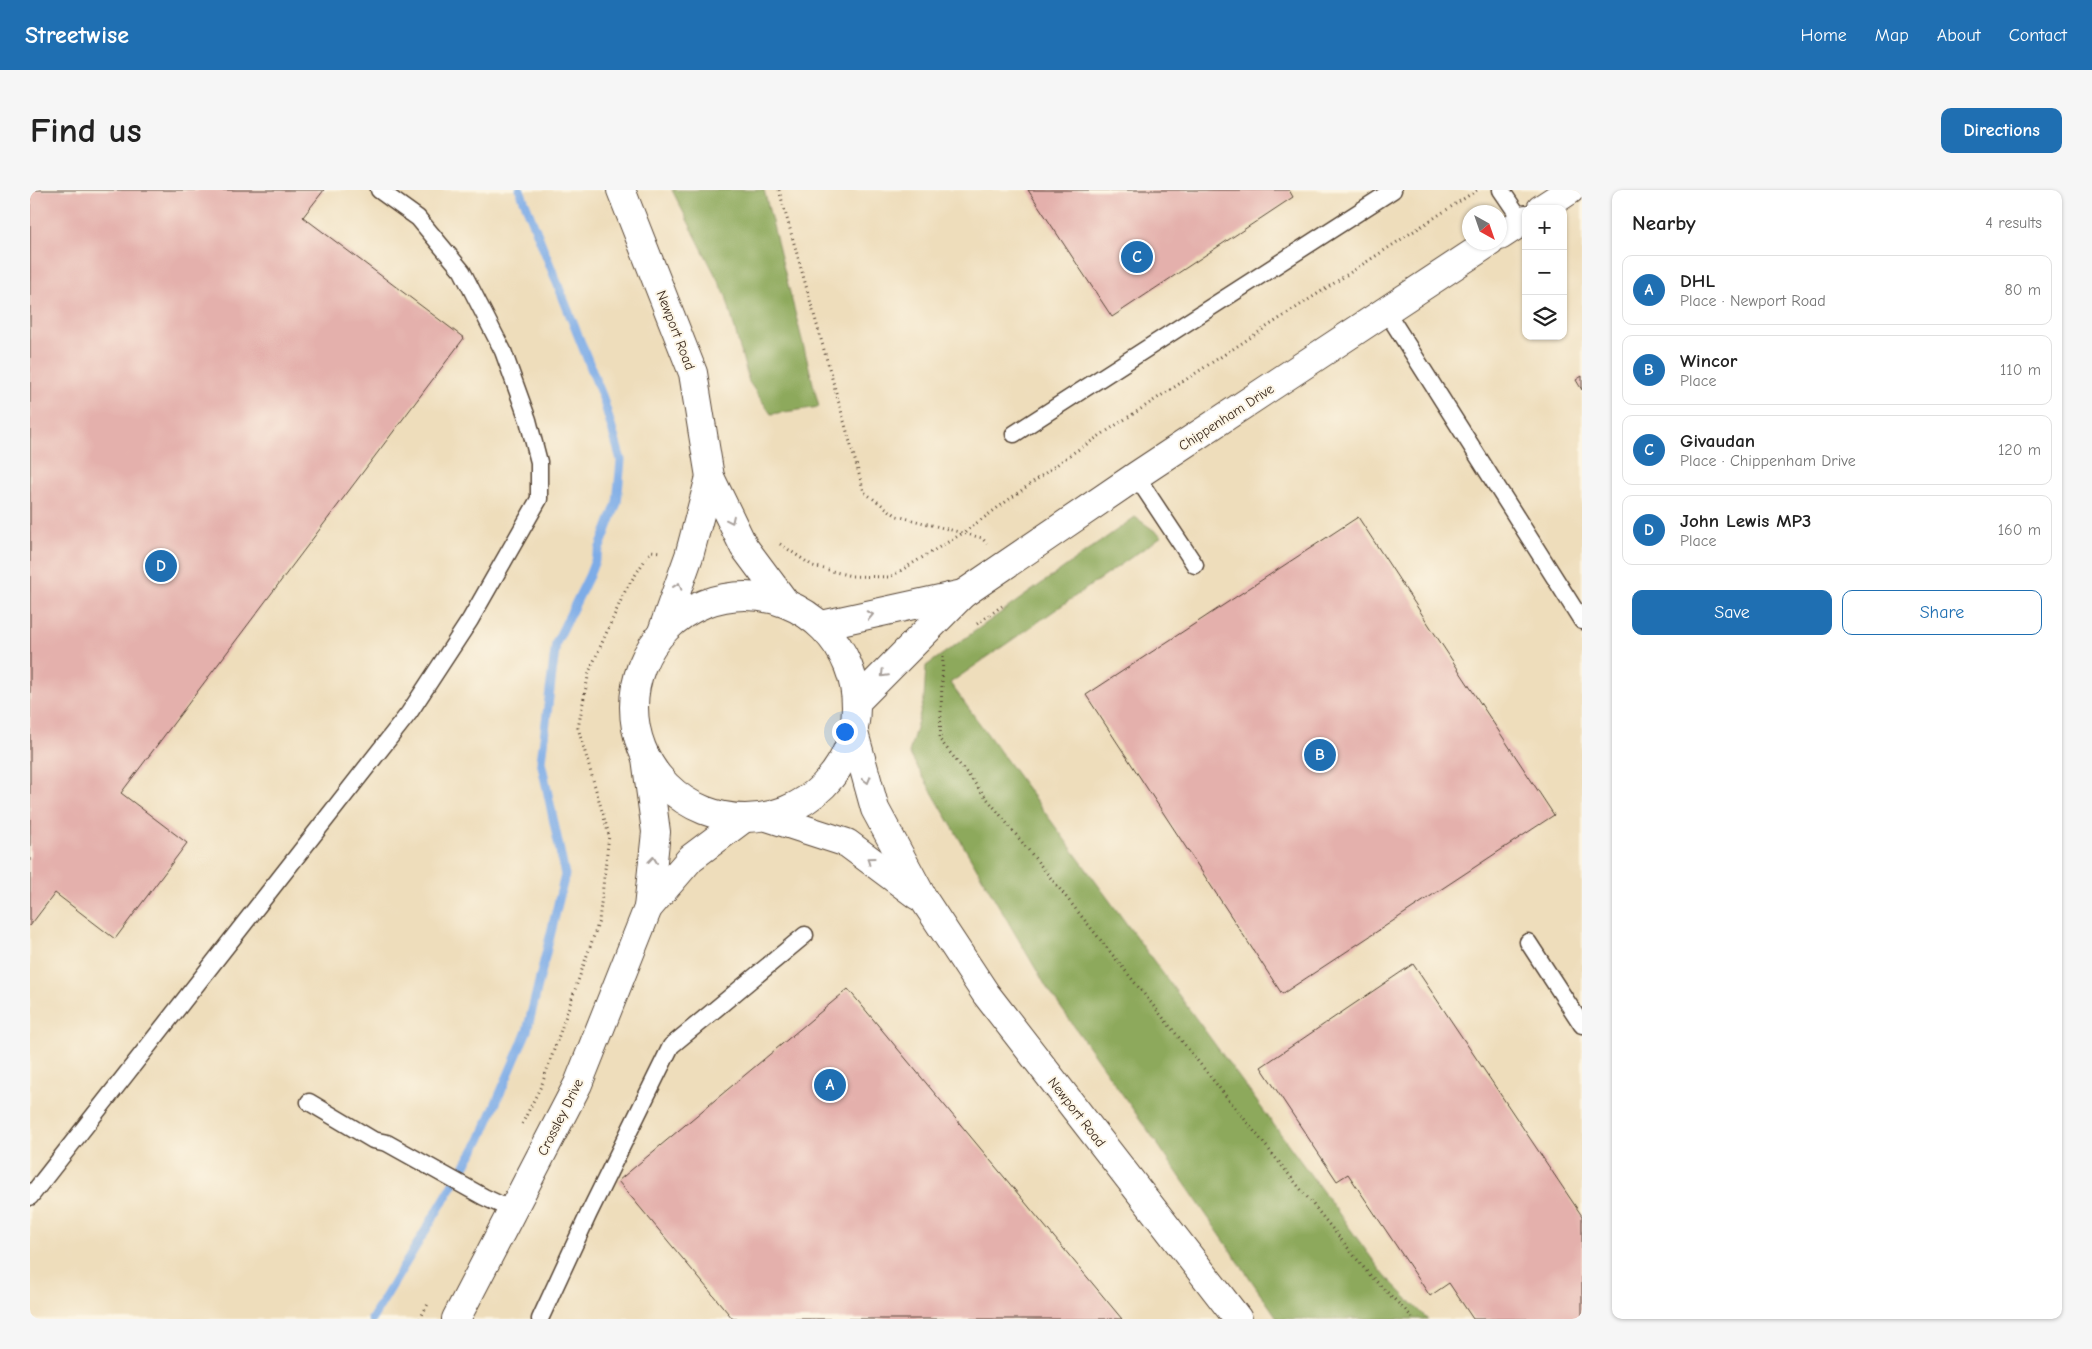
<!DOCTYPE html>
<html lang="en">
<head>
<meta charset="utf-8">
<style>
	:root { --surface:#fff; --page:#f6f6f6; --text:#222; --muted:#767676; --line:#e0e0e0; --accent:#1f6fb2 }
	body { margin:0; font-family:"Comic Neue",sans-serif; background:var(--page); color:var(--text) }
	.controls { position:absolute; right:15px; top:15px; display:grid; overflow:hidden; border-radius:10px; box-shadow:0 1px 4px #0004 }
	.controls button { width:45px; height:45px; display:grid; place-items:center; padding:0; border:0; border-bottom:1px solid var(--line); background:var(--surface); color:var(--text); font:25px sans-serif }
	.compass { position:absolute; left:1432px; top:15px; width:45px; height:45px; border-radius:50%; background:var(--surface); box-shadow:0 1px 4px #0004; rotate:140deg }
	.you { position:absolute; left:814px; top:541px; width:18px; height:18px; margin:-12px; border:4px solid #fff; border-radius:50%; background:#1a73e8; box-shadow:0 0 0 8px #1a73e833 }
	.badge { display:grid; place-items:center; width:32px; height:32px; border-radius:50%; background:var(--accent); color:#fff; font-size:16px; font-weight:700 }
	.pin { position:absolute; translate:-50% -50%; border:2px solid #fff; box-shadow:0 1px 5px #0006 }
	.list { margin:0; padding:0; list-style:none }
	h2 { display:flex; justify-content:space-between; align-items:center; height:65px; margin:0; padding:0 20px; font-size:21px }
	h2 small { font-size:16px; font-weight:400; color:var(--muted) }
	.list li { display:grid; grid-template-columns:32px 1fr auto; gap:15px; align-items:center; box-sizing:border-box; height:70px; margin:0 10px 10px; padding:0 10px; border:1px solid var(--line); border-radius:10px }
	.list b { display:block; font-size:19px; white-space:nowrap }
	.list p { margin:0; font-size:16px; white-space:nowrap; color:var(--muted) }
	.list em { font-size:16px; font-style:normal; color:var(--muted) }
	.actions { display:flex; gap:10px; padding:15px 20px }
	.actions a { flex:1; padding:11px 0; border:1px solid var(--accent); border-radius:10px; text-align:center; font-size:18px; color:var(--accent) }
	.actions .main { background:var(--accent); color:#fff }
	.icon { flex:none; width:28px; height:28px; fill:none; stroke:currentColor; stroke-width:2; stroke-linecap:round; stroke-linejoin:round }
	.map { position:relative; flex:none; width:1552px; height:1129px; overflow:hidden; border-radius:10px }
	header { display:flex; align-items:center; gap:30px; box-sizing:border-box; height:70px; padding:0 25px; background:var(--accent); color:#fff }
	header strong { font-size:24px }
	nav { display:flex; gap:28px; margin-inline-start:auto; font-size:18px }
	.intro { display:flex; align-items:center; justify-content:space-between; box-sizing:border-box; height:120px; padding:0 30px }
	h1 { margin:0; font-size:35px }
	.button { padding:12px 22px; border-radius:10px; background:var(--accent); color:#fff; font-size:18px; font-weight:700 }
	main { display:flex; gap:30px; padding:0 30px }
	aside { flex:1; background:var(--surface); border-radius:10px; box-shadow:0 1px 4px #0004 }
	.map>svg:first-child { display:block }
	.forest { fill:#8da95b; stroke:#646a3c }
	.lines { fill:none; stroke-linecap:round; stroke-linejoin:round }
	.stream { stroke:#7dace7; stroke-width:9 }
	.building { fill:#e4b0ac }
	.service-casing { stroke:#564536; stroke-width:19 }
	.minor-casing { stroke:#564536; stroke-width:30 }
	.tertiary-casing { stroke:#564536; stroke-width:30 }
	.path { stroke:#564536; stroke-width:3; stroke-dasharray:1 4; stroke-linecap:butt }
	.service { stroke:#fff; stroke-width:16 }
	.minor { stroke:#fff; stroke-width:28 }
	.tertiary { stroke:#fff; stroke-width:28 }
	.oneway { stroke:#a79f9a }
	.labels { text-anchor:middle; stroke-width:4; stroke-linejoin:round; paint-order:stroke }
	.street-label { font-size:14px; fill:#3b2a1e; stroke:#fcf5e5 }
</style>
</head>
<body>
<header>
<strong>Streetwise</strong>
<nav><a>Home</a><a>Map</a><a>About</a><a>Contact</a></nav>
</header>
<div class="intro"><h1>Find us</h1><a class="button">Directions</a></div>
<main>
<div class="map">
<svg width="1552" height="1129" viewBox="0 0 1552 1129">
	<rect width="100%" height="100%" fill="#fcf5e5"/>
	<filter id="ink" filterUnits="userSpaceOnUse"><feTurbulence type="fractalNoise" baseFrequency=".02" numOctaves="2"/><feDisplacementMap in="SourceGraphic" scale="10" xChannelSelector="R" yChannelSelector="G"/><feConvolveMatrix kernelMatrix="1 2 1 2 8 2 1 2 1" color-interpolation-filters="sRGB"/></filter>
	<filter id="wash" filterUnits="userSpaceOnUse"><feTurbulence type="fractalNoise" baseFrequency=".0096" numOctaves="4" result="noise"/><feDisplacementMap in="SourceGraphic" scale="20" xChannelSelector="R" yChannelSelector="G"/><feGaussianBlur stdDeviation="1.12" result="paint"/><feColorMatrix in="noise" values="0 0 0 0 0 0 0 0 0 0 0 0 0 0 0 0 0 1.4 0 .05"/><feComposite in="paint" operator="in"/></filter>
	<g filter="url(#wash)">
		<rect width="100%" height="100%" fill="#edb"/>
		<g class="forest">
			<path d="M642,0H734L789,217L741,224L719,192L696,106Z"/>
			<path d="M1105,327L1132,346L920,493L1354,1085L1398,1129H1248L1124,949L1017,798L879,563L894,509L896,476Z"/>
		</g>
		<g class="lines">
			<path class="stream" d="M342,1129L450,950L497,841L535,685L511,571L526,453L559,386L587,313L591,270L573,208L490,0"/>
		</g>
		<g id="blocks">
			<g class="building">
				<path d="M0,0H294L273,27L434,148L91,603L157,653L85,749L25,703L0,736Z"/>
				<path d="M998,0H1259L1263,7L1082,127Z"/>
				<path d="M1552,186V200L1546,190Z"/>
				<path d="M1328,327L1524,625L1252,804L1056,505Z"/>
				<path d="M1383,774L1552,1026V1129H1443L1419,1093L1400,1106L1318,984L1307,991L1231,877Z"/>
				<path d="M818,799L1092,1129H703L588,991Z"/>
			</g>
		</g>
	</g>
	<g filter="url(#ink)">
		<use href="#blocks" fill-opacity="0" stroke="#564536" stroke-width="1"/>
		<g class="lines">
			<g class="service-casing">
				<g id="service">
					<path d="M1471,0L1492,31"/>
					<path d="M1356,121L1552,431"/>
					<path d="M984,244L1363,0"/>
					<path d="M1106,286L1165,375"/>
					<path d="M1498,752L1552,835"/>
					<path d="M279,912L343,950L357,953L454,1007L482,1020"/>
					<path d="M0,1007L379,523L440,430L509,309V272L498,230L473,161L432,81L388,28L349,0"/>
					<path d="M510,1129L559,1023L641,856L775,745"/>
				</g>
			</g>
			<g class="minor-casing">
				<g id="minor">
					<path d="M1511,19L1540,0"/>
					<path d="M1470,46L1496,29"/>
					<path d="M792,435L933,404"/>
					<path d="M827,511L933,404L1106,286L1460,52"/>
					<path d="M618,718L661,668L713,629"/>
					<path d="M426,1129L548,894L618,718L626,642L616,568"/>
				</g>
			</g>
			<g class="tertiary-casing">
				<g id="tertiary">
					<path d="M591,0L663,183L680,287L714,357L755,412"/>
					<circle cx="715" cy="517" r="111"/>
					<path d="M632,442L659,366L680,287"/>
					<path d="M824,543L845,619L894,710L956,804L1208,1129"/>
					<path d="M737,627L817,653L888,706"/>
				</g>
			</g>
			<g class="path">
				<path d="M749,0L834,302L867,326L952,348L957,354"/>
				<path d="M750,354L783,376L821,386L860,387L933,343L1040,265L1447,0"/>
				<path d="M947,434L972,416"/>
				<path d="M913,466L910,550L1338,1083L1384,1129"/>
				<path d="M492,934L512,894L569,731L579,645L548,538L559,482L596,399L621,361L631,362"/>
				<path d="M390,1129L399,1112"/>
			</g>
			<use href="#service" class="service"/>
			<use href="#minor" class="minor"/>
			<use href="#tertiary" class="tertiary"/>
		</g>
		<defs><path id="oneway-chevron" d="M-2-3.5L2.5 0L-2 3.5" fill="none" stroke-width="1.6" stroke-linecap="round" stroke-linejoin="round" transform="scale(1.25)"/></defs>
		<g class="oneway">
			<use href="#oneway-chevron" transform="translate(701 330) rotate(64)"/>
			<use href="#oneway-chevron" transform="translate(648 396) rotate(-71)"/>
			<use href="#oneway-chevron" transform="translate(840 425) rotate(-12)"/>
			<use href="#oneway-chevron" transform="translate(854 484) rotate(135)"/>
			<use href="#oneway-chevron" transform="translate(837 590) rotate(75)"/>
			<use href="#oneway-chevron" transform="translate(623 670) rotate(-84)"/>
			<use href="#oneway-chevron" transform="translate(840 670) rotate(-144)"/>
		</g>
	</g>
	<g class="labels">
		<g class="street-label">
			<text transform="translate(646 140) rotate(69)" y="5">Newport Road</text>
			<text transform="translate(1196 227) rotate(-33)" y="5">Chippenham Drive</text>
			<text transform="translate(1047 922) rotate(52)" y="5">Newport Road</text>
			<text transform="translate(530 927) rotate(-63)" y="5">Crossley Drive</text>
		</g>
	</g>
</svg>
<div class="controls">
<button>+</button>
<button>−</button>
<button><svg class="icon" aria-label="layers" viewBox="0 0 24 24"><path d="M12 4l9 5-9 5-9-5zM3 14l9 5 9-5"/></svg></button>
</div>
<svg class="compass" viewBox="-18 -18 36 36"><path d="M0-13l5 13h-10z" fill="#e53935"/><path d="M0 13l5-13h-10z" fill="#767676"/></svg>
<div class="you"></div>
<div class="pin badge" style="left:800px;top:895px">A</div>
<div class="pin badge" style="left:1290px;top:565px">B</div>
<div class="pin badge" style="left:1107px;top:67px">C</div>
<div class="pin badge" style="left:131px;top:376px">D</div>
</div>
<aside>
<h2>Nearby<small>4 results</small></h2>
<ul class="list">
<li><span class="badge">A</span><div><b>DHL</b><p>Place · Newport Road</p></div><em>80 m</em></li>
<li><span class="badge">B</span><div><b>Wincor</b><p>Place</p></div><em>110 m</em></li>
<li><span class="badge">C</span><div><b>Givaudan</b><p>Place · Chippenham Drive</p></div><em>120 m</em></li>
<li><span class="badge">D</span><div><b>John Lewis MP3</b><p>Place</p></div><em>160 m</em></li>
</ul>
<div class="actions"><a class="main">Save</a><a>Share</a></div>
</aside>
</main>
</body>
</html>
